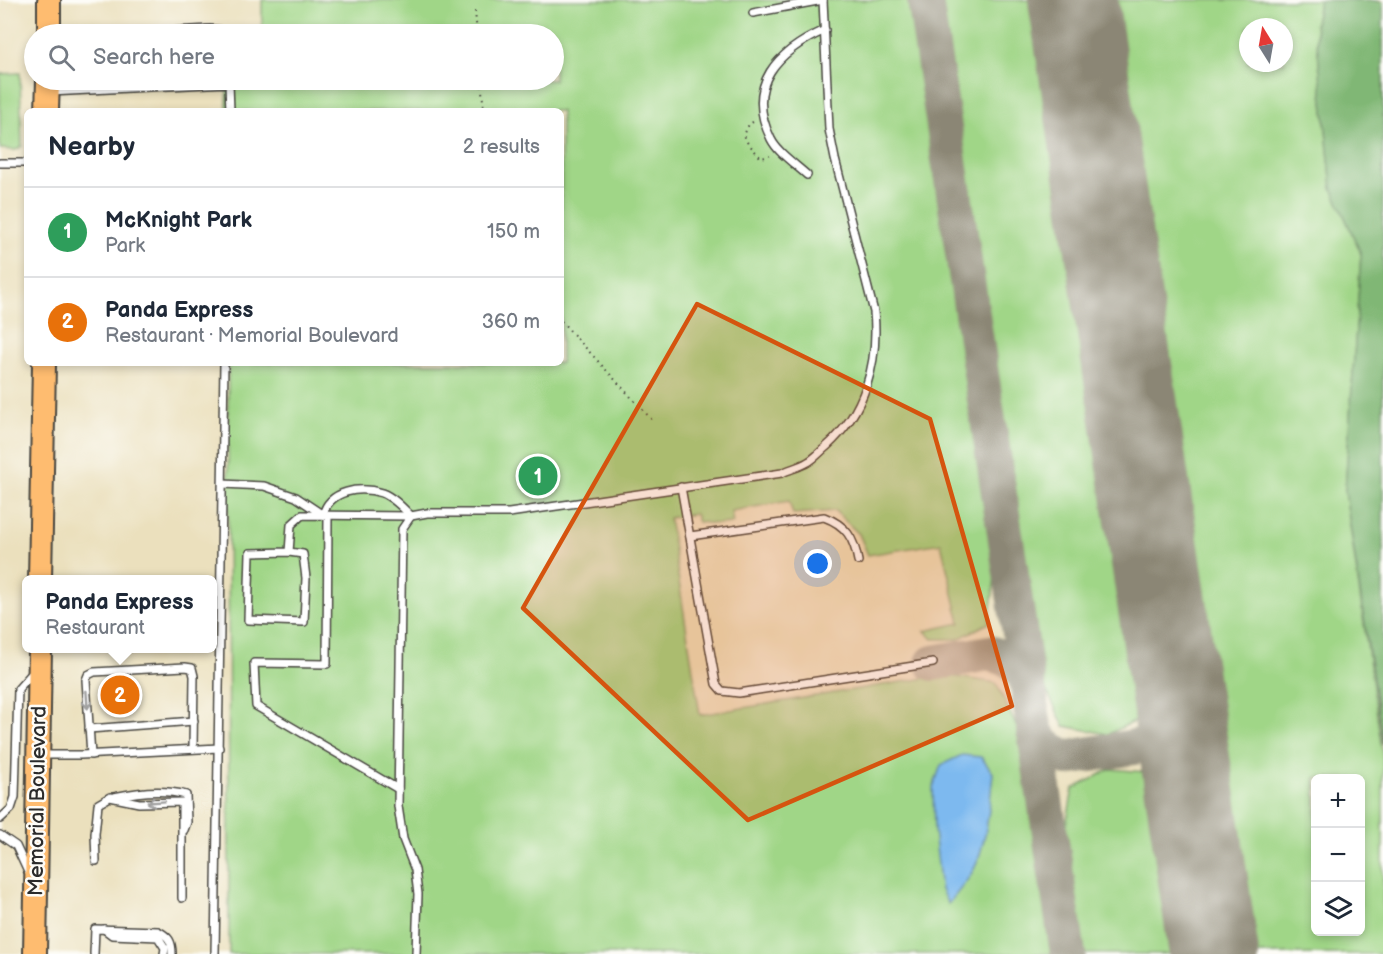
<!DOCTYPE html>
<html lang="en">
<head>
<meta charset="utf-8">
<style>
	:root { --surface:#fff; --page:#f6f6f7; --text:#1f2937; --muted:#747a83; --line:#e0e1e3; --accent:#1a73e8 }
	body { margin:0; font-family:"Balsamiq Sans",sans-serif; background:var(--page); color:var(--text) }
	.controls { position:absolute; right:18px; bottom:18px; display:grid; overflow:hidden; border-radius:9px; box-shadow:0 3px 9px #0003 }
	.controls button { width:54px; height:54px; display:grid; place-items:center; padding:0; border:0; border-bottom:2px solid var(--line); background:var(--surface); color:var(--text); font:30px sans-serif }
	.compass { position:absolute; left:1239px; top:18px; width:54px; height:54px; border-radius:50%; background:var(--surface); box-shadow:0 3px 9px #0003; rotate:349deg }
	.you { position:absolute; left:818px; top:564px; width:21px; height:21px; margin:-15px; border:4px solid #fff; border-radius:50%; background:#1a73e8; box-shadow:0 0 0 9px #1a73e833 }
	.badge { display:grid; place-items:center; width:39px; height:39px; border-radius:50%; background:var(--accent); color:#fff; font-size:20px; font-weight:700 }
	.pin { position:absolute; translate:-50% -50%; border:3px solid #fff; box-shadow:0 2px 6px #0006 }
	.popup { position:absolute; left:22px; top:575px; width:195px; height:78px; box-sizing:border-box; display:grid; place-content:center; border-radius:9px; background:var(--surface); filter:drop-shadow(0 2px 4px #0005); font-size:20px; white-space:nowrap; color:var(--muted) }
	.popup b { font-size:22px; color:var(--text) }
	.popup::after { content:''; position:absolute; left:50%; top:100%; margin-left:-12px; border:12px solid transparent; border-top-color:var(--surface) }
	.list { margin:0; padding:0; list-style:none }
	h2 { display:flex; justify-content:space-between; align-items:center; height:78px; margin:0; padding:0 24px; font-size:26px }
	h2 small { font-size:20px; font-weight:400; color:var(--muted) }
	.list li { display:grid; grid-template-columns:39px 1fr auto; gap:18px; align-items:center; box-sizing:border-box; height:90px; padding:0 24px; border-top:2px solid var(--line) }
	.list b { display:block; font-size:22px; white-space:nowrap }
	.list p { margin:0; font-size:20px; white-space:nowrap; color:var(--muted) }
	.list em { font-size:20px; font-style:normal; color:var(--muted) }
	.icon { flex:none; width:33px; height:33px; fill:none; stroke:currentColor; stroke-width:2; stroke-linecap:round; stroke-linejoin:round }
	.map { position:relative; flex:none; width:1383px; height:954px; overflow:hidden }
	.search { position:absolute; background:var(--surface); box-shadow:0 3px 9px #0003; left:24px; top:24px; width:540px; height:66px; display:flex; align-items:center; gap:15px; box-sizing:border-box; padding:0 21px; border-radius:33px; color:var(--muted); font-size:22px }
	.panel { position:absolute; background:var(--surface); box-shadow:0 3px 9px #0003; left:24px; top:108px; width:540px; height:258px; border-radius:9px }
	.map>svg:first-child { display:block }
	.green { fill:#a0d687; stroke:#668059; stroke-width:1.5; fill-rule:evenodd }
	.forest { fill:#80b774; stroke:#567150; stroke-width:1.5 }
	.water { fill:#7db9ef; stroke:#54728d; stroke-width:1.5 }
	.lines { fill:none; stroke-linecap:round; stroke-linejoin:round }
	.taxiway { stroke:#8b8674; stroke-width:36 }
	.runway { stroke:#8b8674; stroke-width:90 }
	.lane-casing { stroke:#484641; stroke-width:10 }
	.primary-casing { stroke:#484641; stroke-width:26 }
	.path { stroke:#484641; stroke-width:2; stroke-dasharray:1.5 4.5; stroke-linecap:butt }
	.lane { stroke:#fff; stroke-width:7 }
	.primary { stroke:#febc70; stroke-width:22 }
	.oneway { stroke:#a0a0a0 }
	.marked { fill:#d5540f; fill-opacity:0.2; stroke:#d5540f; stroke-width:4.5; stroke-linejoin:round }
	.labels { text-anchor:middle; stroke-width:5; stroke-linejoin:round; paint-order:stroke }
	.street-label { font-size:21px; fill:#2b2b2b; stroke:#fdfcf7 }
</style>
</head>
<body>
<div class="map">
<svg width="1383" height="954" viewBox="0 0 1383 954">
	<rect width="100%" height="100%" fill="#fdfcf7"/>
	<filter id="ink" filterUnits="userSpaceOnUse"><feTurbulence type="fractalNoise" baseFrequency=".0167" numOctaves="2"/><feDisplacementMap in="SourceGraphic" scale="12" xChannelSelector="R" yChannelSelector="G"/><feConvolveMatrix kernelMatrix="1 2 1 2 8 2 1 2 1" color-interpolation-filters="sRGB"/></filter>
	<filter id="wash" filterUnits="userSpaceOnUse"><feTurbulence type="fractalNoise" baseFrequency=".008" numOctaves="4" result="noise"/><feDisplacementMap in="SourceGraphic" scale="24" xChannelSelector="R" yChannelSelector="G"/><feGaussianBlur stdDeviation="1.35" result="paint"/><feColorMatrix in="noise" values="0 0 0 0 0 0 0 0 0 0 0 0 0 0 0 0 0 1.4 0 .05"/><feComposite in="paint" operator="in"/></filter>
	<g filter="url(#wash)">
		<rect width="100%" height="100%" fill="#ebe0bd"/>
		<g class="green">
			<path d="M262,0H912L997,561L989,623L958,639H933L925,631L960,623L941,543L868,555L859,534L835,511L793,514L789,501L731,511L733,523L718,524L698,522L695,514L669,518L700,715L944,675L996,683L1025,745L1057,954H229L228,363H561V111H227V80H554V34H227L262,29Z"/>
			<path d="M936,0H1042L1148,715L1108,734L1064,726L1036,669Z"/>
			<path d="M1102,0H1320L1315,23L1332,188L1361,254L1345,491L1383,758V954H1245ZM1248,27H1284V63H1248ZM1316,778H1360V932H1316Z"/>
			<path d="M20,73L22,146L16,150L0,149V74Z"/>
			<path d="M1110,769L1157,773L1184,954H1085L1084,950V954H1078L1061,851L1073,789Z"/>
		</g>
		<path class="forest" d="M1320,0H1369L1383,2V745L1345,491L1361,254L1332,188L1315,23Z"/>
		<path class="water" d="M962,755L981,757L993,773C990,801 988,830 979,857C974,874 959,891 948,904L941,890L934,830L933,788L941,765Z"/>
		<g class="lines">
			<g class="taxiway">
				<path d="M925,0L1068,954"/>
				<path d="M933,663L989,653L1011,660L1026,677"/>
				<path d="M1034,731L1046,747L1067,758L1152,744C1171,749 1180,759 1188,776"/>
				<path d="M1152,744C1171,734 1175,722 1177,701"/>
			</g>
			<path class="runway" d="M1073,0L1214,954"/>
		</g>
	</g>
	<g filter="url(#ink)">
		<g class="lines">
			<g class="lane-casing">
				<g id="lane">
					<path d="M753,13L823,0"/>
					<path d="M121,34L210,29L222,30L228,34"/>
					<path d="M50,92L229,83L230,111"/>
					<path d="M0,163H27"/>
					<path d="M807,175C795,164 778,153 771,139C744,84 778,51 825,30"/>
					<path d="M223,484L264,486L296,497L323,515C329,490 360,486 382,493C393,497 403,508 411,516"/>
					<path d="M681,487L716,684L722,691L739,693L933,663"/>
					<path d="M328,516L327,664L254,663L256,706L398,789"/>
					<path d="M690,536L824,517C846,525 854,538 858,561"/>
					<path d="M289,552L250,553L248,620L304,622L306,578L303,554L289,552L291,525L302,515L411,516"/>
					<path d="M89,729L194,721"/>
					<path d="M40,755H81L219,748"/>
					<path d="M91,755L86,680L88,675L94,672L185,667L192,668L194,676L193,749"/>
					<path d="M114,797C136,792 164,789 186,795L187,822L184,830"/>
					<path d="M0,819L11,809L15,797L18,689L34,671"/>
					<path d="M0,835L16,846L28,872"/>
					<path d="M96,861L95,834L98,804L110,797L139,803L182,802V898"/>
					<path d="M104,929L112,935L158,937L165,948L164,954"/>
					<path d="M94,954L95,929L158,931C169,937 172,941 172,954"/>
					<path d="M215,954L224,363"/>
					<path d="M416,954L418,894L415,870L403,839L398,806L402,529L411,516L427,513H509L782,473C790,469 800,467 808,462C814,459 820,452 826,447C865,413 879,362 874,312L835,159L829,129L823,0"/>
				</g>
			</g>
			<g class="primary-casing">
				<g id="primary">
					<path d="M49,34V0"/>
					<path d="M47,111L48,80"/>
					<path d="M40,580L44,363"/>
					<path d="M35,954L40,648"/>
				</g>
			</g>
			<g class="path">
				<path d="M475,11L477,34"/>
				<path d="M481,80L484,111"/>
				<path d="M753,122L749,124L744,135L747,142L761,158L770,156"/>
				<path d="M561,321L653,421"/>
			</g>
			<use href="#lane" class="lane"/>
			<use href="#primary" class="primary"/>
		</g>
		<defs><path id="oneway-shaft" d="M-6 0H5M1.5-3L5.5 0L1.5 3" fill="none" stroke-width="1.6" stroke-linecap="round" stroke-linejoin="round" transform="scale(1.5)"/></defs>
		<g class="oneway">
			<use href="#oneway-shaft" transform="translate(87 700) rotate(86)"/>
			<use href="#oneway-shaft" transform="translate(156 802) rotate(176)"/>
		</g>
	</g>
	<path class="marked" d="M697,304L930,419L1012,706L748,820L523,608Z"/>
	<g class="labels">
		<g class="street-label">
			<text transform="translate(37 801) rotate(-89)" y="7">Memorial Boulevard</text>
		</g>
	</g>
</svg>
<div class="controls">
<button>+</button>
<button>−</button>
<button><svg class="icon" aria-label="layers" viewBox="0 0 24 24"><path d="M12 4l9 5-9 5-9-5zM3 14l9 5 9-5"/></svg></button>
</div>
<svg class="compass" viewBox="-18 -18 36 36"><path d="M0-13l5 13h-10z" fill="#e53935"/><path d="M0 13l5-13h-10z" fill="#747a83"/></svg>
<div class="you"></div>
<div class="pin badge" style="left:538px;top:476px;background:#2e9e5b">1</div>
<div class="pin badge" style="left:120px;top:695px;background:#e8710a">2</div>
<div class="popup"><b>Panda Express</b>Restaurant</div>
<div class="search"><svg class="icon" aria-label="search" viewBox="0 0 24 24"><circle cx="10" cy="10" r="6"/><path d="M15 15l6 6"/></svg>Search here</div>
<section class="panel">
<h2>Nearby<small>2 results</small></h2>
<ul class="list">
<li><span class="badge" style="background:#2e9e5b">1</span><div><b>McKnight Park</b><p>Park</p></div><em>150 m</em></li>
<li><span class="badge" style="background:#e8710a">2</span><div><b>Panda Express</b><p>Restaurant · Memorial Boulevard</p></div><em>360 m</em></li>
</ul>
</section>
</div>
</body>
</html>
